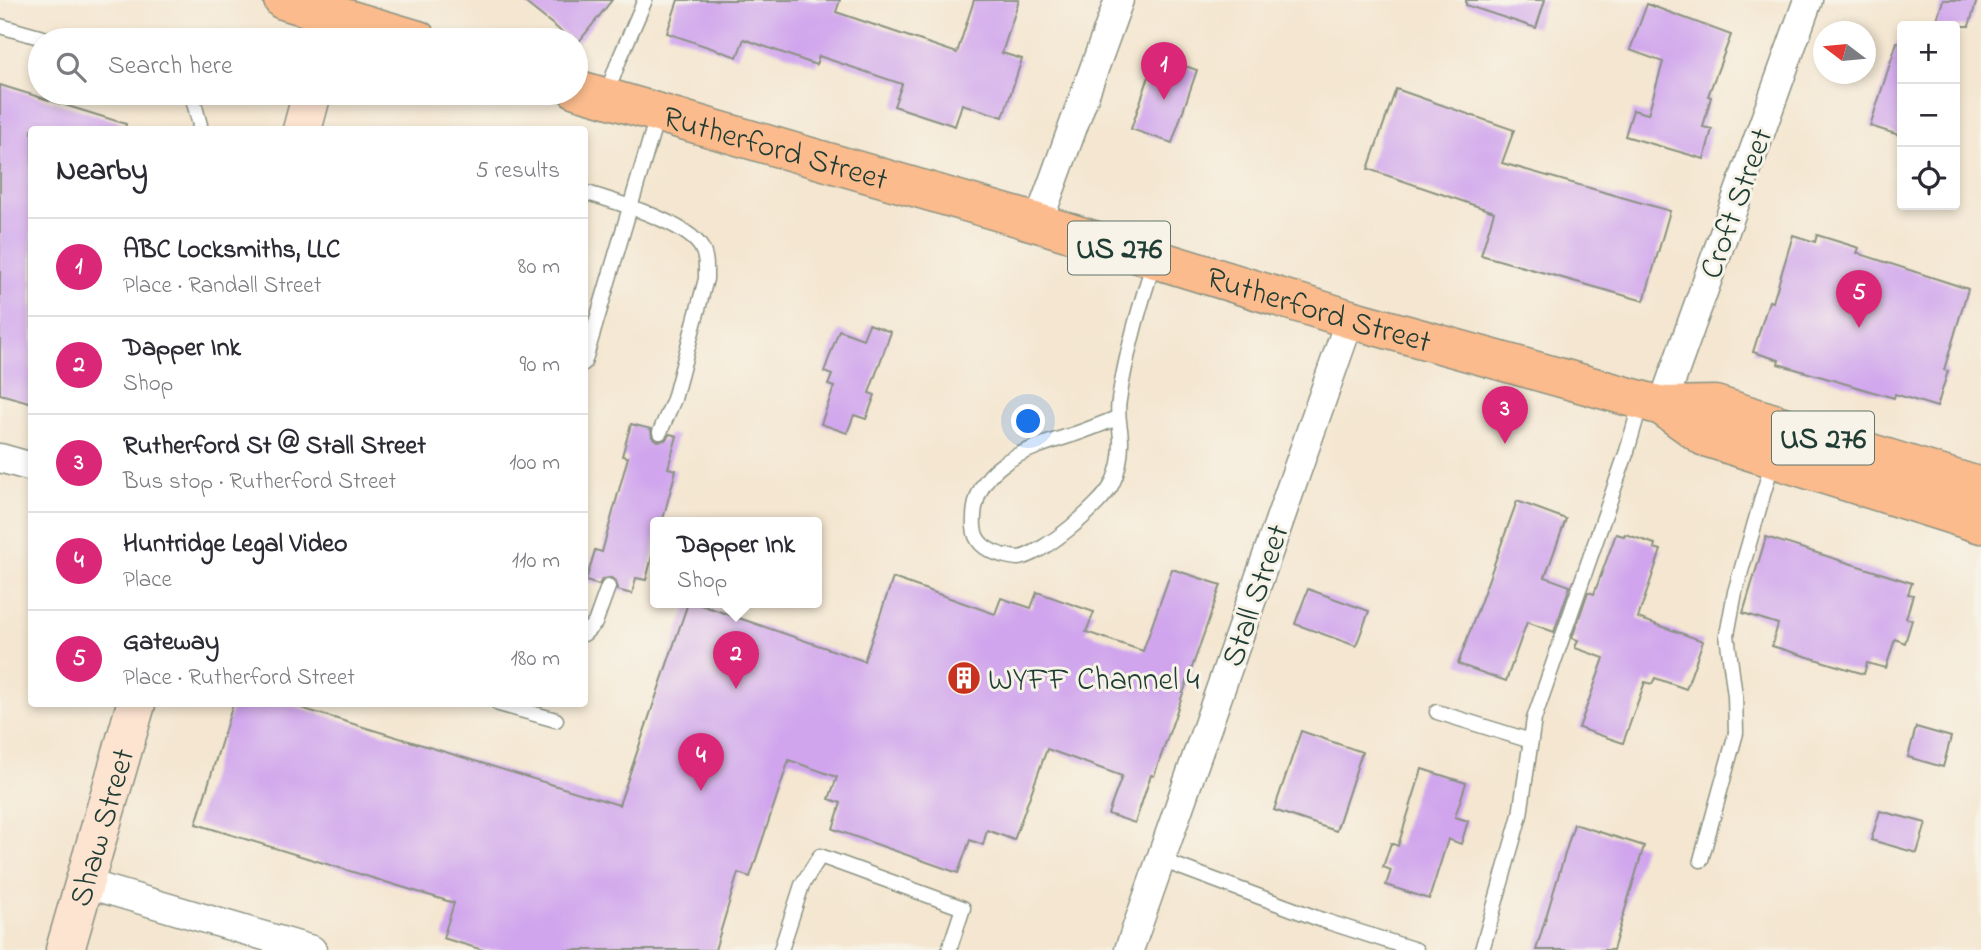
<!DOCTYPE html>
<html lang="en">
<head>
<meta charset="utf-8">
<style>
	:root { --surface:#fff; --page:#f7f7f7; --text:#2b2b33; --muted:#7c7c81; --line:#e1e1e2; --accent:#db2777 }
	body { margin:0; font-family:"Indie Flower",sans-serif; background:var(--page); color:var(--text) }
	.controls { position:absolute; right:21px; top:21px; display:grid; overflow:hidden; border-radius:7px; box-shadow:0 4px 10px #0003 }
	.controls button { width:63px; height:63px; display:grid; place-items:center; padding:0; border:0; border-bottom:2px solid var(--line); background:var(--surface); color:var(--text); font:35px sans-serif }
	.compass { position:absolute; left:1813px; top:21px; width:63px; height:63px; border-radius:50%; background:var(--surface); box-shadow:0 4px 10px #0003; rotate:286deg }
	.you { position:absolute; left:1029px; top:422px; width:24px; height:24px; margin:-18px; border:5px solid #fff; border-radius:50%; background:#1a73e8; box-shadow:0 0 0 10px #1a73e833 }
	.badge { display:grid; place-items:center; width:46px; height:46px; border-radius:50%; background:var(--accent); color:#fff; font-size:23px; font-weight:700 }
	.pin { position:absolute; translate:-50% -58px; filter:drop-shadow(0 2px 4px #0008) }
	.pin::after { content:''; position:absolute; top:37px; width:24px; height:21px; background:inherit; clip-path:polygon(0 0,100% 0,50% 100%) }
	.popup { position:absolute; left:650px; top:517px; width:172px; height:91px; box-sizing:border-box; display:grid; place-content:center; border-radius:7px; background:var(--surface); filter:drop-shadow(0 2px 5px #0005); font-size:23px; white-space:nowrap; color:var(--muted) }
	.popup b { font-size:26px; color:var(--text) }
	.popup::after { content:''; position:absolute; left:50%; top:100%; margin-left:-14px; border:14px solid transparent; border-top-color:var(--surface) }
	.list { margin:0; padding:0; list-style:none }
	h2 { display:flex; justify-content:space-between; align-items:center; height:91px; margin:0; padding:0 28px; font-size:30px }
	h2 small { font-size:23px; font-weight:400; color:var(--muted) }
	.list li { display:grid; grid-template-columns:46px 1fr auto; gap:21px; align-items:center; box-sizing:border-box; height:98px; padding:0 28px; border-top:2px solid var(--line) }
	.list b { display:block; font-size:26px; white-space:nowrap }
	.list p { margin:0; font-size:23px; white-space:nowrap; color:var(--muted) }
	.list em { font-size:23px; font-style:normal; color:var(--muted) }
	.icon { flex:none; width:38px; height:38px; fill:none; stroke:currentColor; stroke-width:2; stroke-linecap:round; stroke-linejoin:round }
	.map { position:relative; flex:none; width:1981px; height:950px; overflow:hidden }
	.search { position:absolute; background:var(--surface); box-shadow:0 4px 10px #0003; left:28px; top:28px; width:560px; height:77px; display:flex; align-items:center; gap:18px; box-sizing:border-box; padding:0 24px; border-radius:38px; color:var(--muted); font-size:26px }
	.panel { position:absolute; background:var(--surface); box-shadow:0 4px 10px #0003; left:28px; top:126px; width:560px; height:581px; border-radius:7px }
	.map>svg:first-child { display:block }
	.building { fill:#d0a5ed }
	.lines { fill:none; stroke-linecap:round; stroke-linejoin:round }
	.lane-casing { stroke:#8a9282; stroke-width:17 }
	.street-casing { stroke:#8a9282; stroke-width:31 }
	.secondary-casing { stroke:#8a9282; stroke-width:41 }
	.highway-casing { stroke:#8a9282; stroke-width:41 }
	.lane { stroke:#fff; stroke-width:14 }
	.street { stroke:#fff; stroke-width:28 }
	.secondary { stroke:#fde4d1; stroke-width:38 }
	.highway { stroke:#fbbb8c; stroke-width:38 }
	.labels { text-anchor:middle; stroke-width:6; stroke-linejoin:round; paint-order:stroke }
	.shield { fill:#f7f3e8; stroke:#60746a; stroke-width:2 }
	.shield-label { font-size:30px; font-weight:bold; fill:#1f3d34 }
	.street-label { font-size:32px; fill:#1f3d34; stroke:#f7f3e8 }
	.poi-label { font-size:32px; fill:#1f3d34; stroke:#f7f3e8; text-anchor:start }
</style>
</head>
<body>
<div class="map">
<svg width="1981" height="950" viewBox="0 0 1981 950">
	<rect width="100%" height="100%" fill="#f7f3e8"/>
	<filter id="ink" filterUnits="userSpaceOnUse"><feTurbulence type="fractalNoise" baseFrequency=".0143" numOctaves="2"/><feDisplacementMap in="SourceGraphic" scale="14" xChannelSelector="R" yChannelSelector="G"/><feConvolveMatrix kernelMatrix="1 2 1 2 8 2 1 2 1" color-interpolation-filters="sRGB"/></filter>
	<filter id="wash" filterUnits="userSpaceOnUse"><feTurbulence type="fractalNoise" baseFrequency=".00686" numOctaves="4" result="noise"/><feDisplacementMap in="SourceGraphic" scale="28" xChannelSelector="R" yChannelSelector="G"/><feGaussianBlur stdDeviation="1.57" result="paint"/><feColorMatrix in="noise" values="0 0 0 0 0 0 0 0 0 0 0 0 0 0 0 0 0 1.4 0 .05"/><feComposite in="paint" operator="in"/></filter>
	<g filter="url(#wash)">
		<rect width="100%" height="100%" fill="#f4e6d0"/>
		<g id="blocks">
			<g class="building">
				<path d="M522,0H612L577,44L576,40H572Z"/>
				<path d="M678,0H840L836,12L957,53L974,0H1019L1002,53L1022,59L1003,117L962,104L955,126L894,106L902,84L819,56L816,65L744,39L737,57L667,33Z"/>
				<path d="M1466,0H1545L1536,28L1466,5Z"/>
				<path d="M1943,0H1977L1969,26H1935Z"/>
				<path d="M1647,4L1731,35L1708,96L1711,97L1703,127L1712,129L1704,159L1625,136L1633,110L1648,114L1663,62L1630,50Z"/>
				<path d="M1897,42L1902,43V136L1870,126Z"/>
				<path d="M1156,56L1197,70L1172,143L1131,129Z"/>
				<path d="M0,85L126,124L125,130H32V403L0,394Z"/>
				<path d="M1396,89L1514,130L1502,163L1670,211L1644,301L1481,255L1494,212L1368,169Z"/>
				<path d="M1793,235L1815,242L1817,235L1859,248L1857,253L1968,289L1944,370L1948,371L1937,407L1895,394L1894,398L1778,364L1779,360L1753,352L1769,301L1773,302Z"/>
				<path d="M869,324L891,332L869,393L875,395L866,419L854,415L847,433L821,424L834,387L828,385L832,375L824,372L839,330L863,339Z"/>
				<path d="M631,424L651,429L652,437L657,441L665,440L670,434L677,436L668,468L676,470L662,523H655V545L646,580L636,578L632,594L617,590L616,581L611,578L602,579L599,585L586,581L595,550L602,552L628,457L622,456Z"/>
				<path d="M1517,501L1566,519L1545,577L1570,586L1554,632L1527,622L1506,681L1458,664Z"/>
				<path d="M1616,534L1624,536L1625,534L1655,544L1654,548L1661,550L1638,618L1703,641L1686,689L1655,678L1652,684L1645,682L1623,743L1579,728L1604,658L1575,648L1578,640L1572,638L1588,592L1594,594Z"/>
				<path d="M1766,537L1912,583L1908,594L1913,595L1906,618L1912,620L1905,643L1895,639L1886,668L1867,663L1864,674L1772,646L1778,624L1743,613Z"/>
				<path d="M1172,569L1221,585L1154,776L1151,775L1135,823L1108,814L1122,776L1047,749L1014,840L987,830L983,845L970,840L958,873L833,829L841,803L829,799L837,777L789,760L750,877L738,873L715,950H483L443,938L454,903L196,824L233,704H288L619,805L688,603H695L864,661L893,578L995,614L1001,598L1031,608L1037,592L1094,612L1086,632L1143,651Z"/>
				<path d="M1308,589L1369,611L1356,646L1295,624Z"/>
				<path d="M1916,727L1951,737L1943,767L1908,757Z"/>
				<path d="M1301,731L1362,752L1336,831L1274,810Z"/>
				<path d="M1422,769L1466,783L1455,817L1468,821L1461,844L1448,839L1429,899L1386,885L1391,870L1383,867L1391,843L1398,846Z"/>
				<path d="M1880,811L1926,823L1917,853L1871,840Z"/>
				<path d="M1574,824L1644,846L1613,950H1536Z"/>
			</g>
		</g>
	</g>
	<g filter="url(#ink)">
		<use href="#blocks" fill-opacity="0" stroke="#8a9282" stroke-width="2"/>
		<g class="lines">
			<g class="lane-casing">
				<g id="lane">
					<path d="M0,26L50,40"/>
					<path d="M188,93L193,99L200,125L199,130"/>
					<path d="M606,96L619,60L645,0"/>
					<path d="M584,192C613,201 686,222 701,247C707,257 706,267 706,279L674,399L660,432"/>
					<path d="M584,363L658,113"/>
					<path d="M1117,418C1102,424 1087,430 1072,435C1024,450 970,466 974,527C975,543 988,551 1002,555C1007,556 1013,558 1018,558C1041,556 1103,504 1112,484C1118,472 1121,455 1121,442C1121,427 1116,415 1119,400C1126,353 1140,306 1154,261"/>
					<path d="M584,634L595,623L608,587"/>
					<path d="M499,704L556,720"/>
					<path d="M1437,712L1531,741"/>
					<path d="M1161,860L1322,920L1416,950"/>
					<path d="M1701,860L1736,733L1735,696L1727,635L1735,592L1773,460"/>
					<path d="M781,950L802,885L820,856L963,908L949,950"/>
					<path d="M1482,950L1520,815L1534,719L1627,451L1641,402"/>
				</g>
			</g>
			<g class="street-casing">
				<g id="street">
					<path d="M1038,223L1119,0"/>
					<path d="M1662,406L1808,0"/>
					<path d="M0,458L32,467"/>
					<path d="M84,883L312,950"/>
					<path d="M1129,950L1350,319"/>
				</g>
			</g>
			<g class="secondary-casing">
				<g id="secondary">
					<path d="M302,130L312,93"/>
					<path id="s1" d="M65,950L136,704"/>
				</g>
			</g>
			<g class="highway-casing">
				<g id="highway">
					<path d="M283,0L418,40"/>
					<path id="s2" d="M576,89L1038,223L1350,319L1662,406L1715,405L1981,487"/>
					<path d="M1662,406L1705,437L1981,524"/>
				</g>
			</g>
			<use href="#lane" class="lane"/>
			<use href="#street" class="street"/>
			<use href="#secondary" class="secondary"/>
			<use href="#highway" class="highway"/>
		</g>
	</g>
	<defs>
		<g id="building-disc" transform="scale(1.75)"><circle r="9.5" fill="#c8321e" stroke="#f7f3e8"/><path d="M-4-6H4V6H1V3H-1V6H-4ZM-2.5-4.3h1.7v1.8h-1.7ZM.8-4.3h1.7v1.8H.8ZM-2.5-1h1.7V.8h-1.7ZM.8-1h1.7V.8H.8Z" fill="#fff"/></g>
	</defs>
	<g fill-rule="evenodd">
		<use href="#building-disc" x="964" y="678"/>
	</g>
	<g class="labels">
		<g class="shield">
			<rect x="1068" y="221.5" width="102" height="53" rx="5"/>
			<rect x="1772" y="411.5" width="102" height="53" rx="5"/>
		</g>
		<g class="shield-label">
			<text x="1119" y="258">US 276</text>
			<text x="1823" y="448">US 276</text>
		</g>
		<g class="street-label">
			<text dy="11" stroke="none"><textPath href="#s2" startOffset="208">Rutherford Street</textPath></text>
			<text transform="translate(1735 203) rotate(-70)" y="11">Croft Street</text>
			<text dy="11" stroke="none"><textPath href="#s2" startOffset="775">Rutherford Street</textPath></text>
			<text transform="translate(1254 595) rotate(-71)" y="11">Stall Street</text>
			<text dy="11" stroke="none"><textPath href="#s1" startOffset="128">Shaw Street</textPath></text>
		</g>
		<g class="poi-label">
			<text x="988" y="689">WYFF Channel 4</text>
		</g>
	</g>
</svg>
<div class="controls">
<button>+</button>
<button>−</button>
<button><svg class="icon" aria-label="locate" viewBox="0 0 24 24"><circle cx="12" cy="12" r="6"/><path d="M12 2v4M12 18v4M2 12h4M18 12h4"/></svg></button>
</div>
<svg class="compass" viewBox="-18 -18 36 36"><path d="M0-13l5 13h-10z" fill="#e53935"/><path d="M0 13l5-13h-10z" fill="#7c7c81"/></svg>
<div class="you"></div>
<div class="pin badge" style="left:1164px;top:100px">1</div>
<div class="pin badge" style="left:736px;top:689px">2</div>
<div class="popup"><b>Dapper Ink</b>Shop</div>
<div class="pin badge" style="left:1505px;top:444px">3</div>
<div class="pin badge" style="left:701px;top:791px">4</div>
<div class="pin badge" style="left:1859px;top:328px">5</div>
<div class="search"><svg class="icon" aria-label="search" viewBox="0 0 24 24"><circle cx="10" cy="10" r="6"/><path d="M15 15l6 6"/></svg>Search here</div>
<section class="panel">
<h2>Nearby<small>5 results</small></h2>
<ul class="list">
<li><span class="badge">1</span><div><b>ABC Locksmiths, LLC</b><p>Place · Randall Street</p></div><em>80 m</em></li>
<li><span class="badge">2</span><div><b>Dapper Ink</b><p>Shop</p></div><em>90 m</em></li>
<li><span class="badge">3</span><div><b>Rutherford St @ Stall Street</b><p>Bus stop · Rutherford Street</p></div><em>100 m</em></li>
<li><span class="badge">4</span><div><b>Huntridge Legal Video</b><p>Place</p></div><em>110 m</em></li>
<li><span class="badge">5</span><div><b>Gateway</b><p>Place · Rutherford Street</p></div><em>180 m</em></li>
</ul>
</section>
</div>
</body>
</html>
